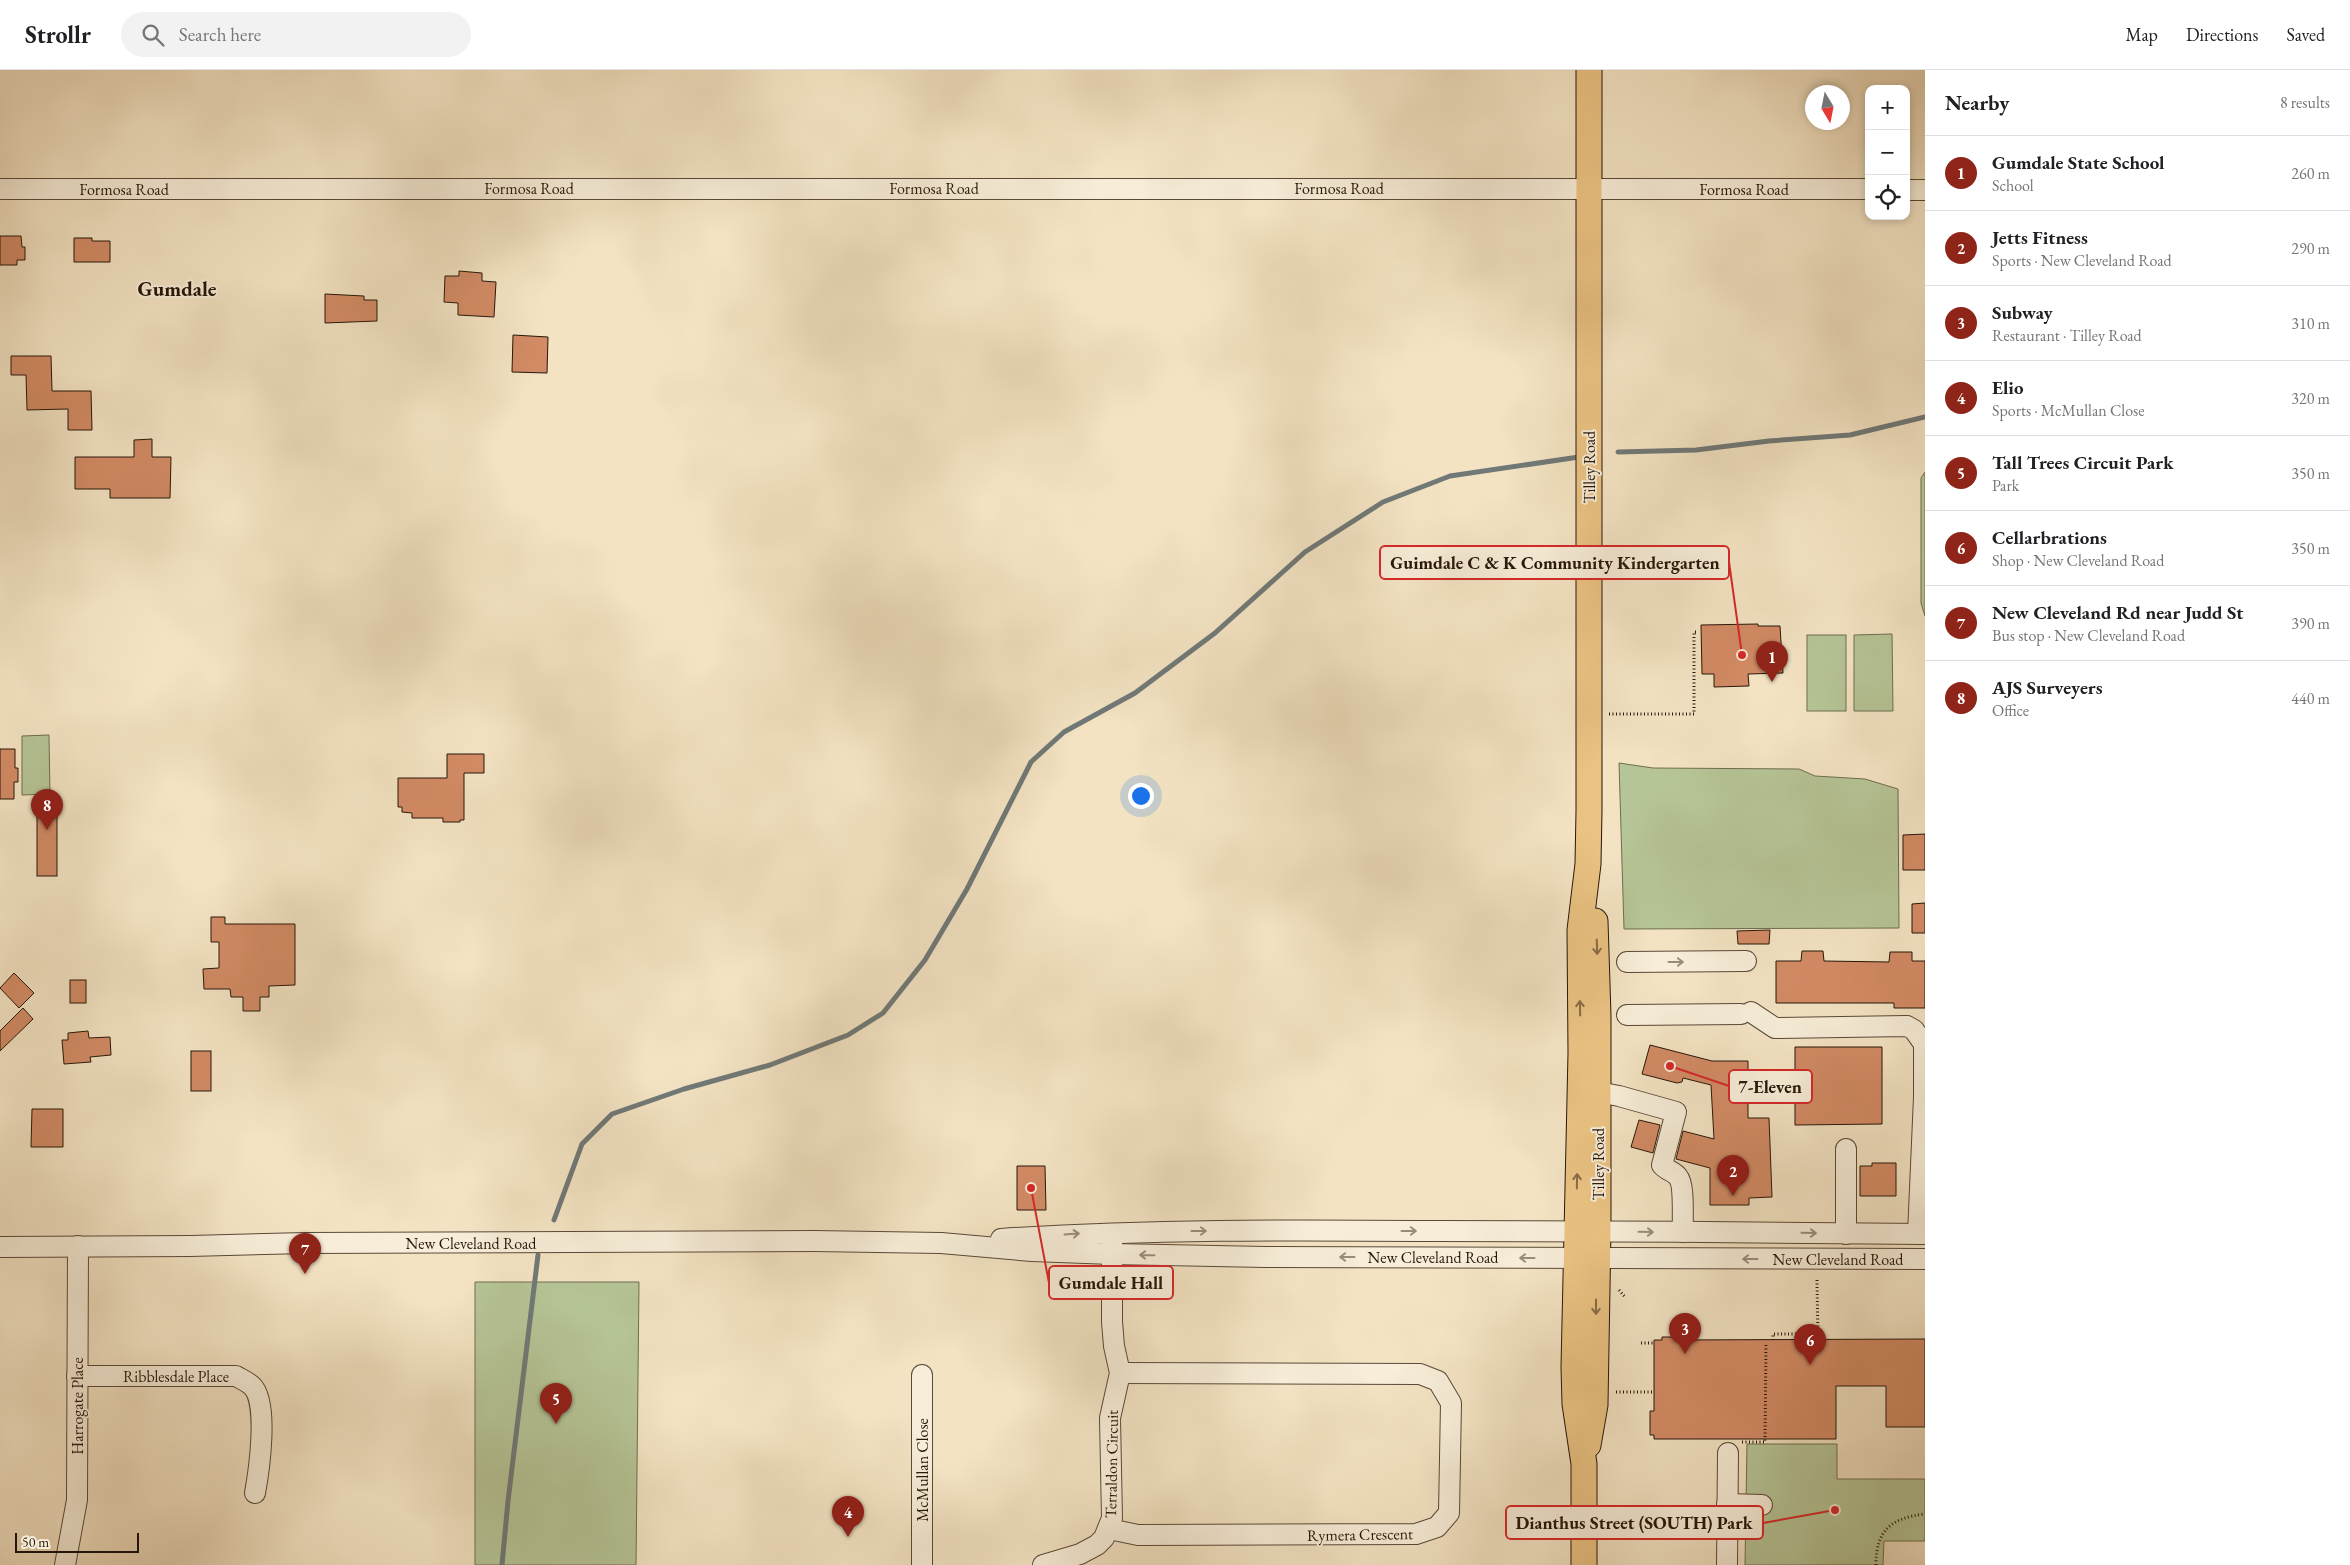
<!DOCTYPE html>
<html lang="en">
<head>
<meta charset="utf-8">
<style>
	:root { --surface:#fff; --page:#f2f2f2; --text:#202124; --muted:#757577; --line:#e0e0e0; --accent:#8f2418 }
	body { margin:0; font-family:"EB Garamond",serif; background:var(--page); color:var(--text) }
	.controls { position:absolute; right:15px; top:15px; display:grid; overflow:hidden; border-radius:10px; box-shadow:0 2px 8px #0003 }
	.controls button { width:45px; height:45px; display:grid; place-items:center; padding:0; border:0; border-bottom:1px solid var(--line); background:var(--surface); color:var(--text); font:25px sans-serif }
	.compass { position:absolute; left:1805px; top:15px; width:45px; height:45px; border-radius:50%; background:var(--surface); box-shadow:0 2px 8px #0003; rotate:170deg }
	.scale { position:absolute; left:15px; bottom:12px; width:124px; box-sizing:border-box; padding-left:5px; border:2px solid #27160a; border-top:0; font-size:14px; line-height:18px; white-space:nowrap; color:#27160a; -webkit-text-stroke:4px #f7edd8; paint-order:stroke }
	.you { position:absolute; left:1140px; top:725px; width:18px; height:18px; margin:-12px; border:4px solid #fff; border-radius:50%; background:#1a73e8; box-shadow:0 0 0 8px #1a73e833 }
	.badge { display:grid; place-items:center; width:32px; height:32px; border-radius:50%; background:var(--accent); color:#fff; font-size:16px; font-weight:700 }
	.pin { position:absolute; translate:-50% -41px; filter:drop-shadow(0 1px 2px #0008) }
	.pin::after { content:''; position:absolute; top:26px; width:18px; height:15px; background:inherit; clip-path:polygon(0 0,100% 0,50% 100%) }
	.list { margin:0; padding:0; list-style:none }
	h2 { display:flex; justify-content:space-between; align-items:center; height:65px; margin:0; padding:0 20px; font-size:21px }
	h2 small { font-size:16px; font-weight:400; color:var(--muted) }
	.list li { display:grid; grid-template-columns:32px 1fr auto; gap:15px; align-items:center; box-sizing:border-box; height:75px; padding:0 20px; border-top:1px solid var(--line) }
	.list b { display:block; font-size:19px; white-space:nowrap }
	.list p { margin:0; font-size:16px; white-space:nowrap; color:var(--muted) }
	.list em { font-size:16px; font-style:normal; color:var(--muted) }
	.icon { flex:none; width:28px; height:28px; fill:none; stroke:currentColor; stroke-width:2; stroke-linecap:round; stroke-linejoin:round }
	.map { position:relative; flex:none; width:1925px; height:1495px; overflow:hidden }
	header { display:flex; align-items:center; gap:30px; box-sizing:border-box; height:70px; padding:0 25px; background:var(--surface); border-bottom:1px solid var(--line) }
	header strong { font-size:24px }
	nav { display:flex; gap:28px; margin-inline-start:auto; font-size:18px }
	.search { width:350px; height:45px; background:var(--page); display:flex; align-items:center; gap:12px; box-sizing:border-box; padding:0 18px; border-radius:28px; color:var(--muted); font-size:19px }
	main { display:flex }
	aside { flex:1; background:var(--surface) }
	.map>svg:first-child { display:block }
	.green { fill:#b6c597; stroke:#6e6e50 }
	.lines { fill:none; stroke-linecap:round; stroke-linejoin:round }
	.stream { stroke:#707977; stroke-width:5 }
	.building { fill:#d28b65; stroke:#27160a }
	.minor-casing { stroke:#5a4938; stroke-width:22 }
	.major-casing { stroke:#27160a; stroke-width:27 }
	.path { stroke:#27160a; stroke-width:3; stroke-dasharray:1 2.5; stroke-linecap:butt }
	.minor { stroke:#f7edd8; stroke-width:20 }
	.major { stroke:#eac282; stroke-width:25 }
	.oneway { stroke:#886c46 }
	.oneway2 { stroke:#998c7b }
	.labels { text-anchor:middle; stroke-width:4; stroke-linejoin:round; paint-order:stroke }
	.street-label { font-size:16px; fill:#27160a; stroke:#f7edd8 }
	.district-label { font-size:21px; font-weight:bold; fill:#27160a; stroke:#f7edd8 }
	.leader { fill:none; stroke:#d62828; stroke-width:2 }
	.callout-dot { fill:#d62828; stroke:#f7edd8; stroke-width:2 }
	.callout { fill:#f7edd8; stroke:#d62828; stroke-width:2 }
	.callout-label { font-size:18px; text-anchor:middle; font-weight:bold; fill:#27160a }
</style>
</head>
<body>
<header>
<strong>Strollr</strong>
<div class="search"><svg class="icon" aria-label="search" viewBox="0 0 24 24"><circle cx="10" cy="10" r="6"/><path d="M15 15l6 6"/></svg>Search here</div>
<nav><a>Map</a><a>Directions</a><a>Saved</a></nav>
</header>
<main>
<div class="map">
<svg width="1925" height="1495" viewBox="0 0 1925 1495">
	<rect width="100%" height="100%" fill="#f3e3c3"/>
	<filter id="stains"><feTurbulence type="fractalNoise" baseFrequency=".004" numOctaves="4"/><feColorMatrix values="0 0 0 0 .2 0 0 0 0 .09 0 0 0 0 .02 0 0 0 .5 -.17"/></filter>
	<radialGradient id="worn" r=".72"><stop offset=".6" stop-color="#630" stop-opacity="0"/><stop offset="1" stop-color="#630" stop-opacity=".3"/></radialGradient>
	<g class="green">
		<path d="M1925,402V546L1921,533V408Z"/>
		<path d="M1892,564L1893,641H1854V565Z"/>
		<rect x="1807" y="565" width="39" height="76"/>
		<path d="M49,665L50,724L22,725V666Z"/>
		<path d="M1619,693L1653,698L1799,699L1815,706L1865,709L1898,719L1899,858L1624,859Z"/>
		<path d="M475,1212H639L636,1495H475Z"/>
		<path d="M1747,1374H1837V1409H1925V1471H1884L1883,1495H1745Z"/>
	</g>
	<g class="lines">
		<g class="stream">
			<path d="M1618,382L1696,380L1769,371L1850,365L1925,347"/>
			<path d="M554,1150L582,1074L612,1044L684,1019L770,995L848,965L883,943L925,890L967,819L1031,692L1064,662L1135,623L1215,563L1305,482L1383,432L1450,406L1579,387"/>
			<path d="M502,1495L508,1431L538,1185"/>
		</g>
	</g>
	<g class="building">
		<path d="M0,166H21L22,177H25V190H17V195H0Z"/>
		<path d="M74,168H92V171H110V192H74Z"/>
		<path d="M459,201L482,203V211L496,212L494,247L458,245V233L444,232L445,206H459Z"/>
		<path d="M325,224L364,226V230H377V251L325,253Z"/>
		<path d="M513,265L548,267L547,303L512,302Z"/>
		<path d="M11,286H51L52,321H91L92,360H68V339L27,340L26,305H11Z"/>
		<path d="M152,369V387H171L170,428H110V419H75V387H134V370Z"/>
		<path d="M1758,554V556H1780L1783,603L1748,604L1749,616L1714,617V604H1702L1701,555Z"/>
		<path d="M0,679H15V698H18V712H14V729H0Z"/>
		<path d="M447,684H484V703H464V750H460V752H443V748H412V743L402,742V737H398V708H447Z"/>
		<rect x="37" y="738" width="20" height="68"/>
		<path d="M1925,764V800H1903V765Z"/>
		<path d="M1925,833V863H1912V834Z"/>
		<path d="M211,847H225V854H295V915L269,916V927H260V941H243V927H231L230,919H204L203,899L219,898V872H211Z"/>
		<path d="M1770,860L1769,874H1738L1737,861Z"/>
		<path d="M1802,881H1823L1824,891L1889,892L1890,882H1912V891H1925V938H1894V933H1776V891H1801Z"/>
		<path d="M14,903L34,923L19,938L0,918Z"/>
		<rect x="70" y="910" width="16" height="23"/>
		<path d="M23,938L33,949L0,981V961Z"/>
		<path d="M88,961L89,968L110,967L111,985L90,987L91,992L64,994L62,970H68V963Z"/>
		<path d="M1650,975L1712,991H1748V1048H1769L1772,1127L1749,1128V1135H1710V1098L1676,1089L1683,1061L1714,1069L1711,1015L1683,1008L1682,1012L1677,1013L1642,1004Z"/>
		<path d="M1795,977H1882V1054L1795,1055Z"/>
		<rect x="191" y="981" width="20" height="40"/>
		<path d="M32,1039H63V1077H31Z"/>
		<path d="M1639,1050L1660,1055L1653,1083L1631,1077Z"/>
		<path d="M1872,1093H1896V1126H1860V1096H1872Z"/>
		<path d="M1017,1096H1045L1046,1140H1017Z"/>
		<path d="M1662,1267H1677V1270L1925,1269V1357H1886V1316H1836V1369H1654V1365H1650V1341H1654V1270H1662Z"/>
	</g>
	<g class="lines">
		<g class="minor-casing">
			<g id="minor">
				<path d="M0,119H1869"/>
				<path d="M1906,120H1925"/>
				<path d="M1627,892L1746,891"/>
				<path d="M1751,942L1775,958L1907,956L1914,960L1924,974V1027L1918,1164"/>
				<path d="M1627,945L1741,944"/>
				<path d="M1598,1022L1619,1026L1676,1042L1662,1095C1667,1101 1674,1101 1678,1107C1685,1115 1682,1150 1683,1162"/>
				<path d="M1846,1079V1164"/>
				<path d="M1001,1169C1146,1159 1292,1160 1437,1161C1600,1161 1762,1162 1925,1164"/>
				<path d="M0,1177L190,1176L306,1173L814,1171L941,1173L1032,1181L1112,1184L1266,1187L1925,1189"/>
				<path d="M922,1305V1495"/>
				<path d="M77,1306H236C241,1309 248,1312 252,1316C269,1332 259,1401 255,1423"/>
				<path d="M1727,1434L1762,1435"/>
				<path d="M1109,1459L1138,1465L1416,1464L1437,1457L1449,1443L1451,1333L1438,1311L1420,1304L1120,1303"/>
				<path d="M65,1495L77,1430L78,1176"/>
				<path d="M1043,1495L1080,1484L1097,1475L1104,1468L1112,1448L1110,1348L1120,1303L1114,1276L1112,1252V1171"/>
				<path d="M1727,1495L1728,1383"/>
			</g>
		</g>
		<g class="major-casing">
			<g id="major">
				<path d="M1588,1375L1595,1335L1598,1160V946L1595,851"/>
				<path d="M1584,1495V1394L1575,1334L1574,1297L1581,983L1580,860L1588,794L1589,741V0"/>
			</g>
		</g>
		<g class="path">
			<path d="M1609,644H1694V562H1696"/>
			<path d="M1817,1210L1818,1270"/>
			<path d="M1619,1220L1625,1227"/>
			<path d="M1773,1270V1264H1818"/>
			<path d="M1641,1273H1654"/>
			<path d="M1616,1322H1654"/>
			<path d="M1742,1372H1765L1766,1273"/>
			<path d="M1876,1495C1876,1460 1891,1448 1925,1444"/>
		</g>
		<use href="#minor" class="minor"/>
		<use href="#major" class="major"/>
	</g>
	<defs><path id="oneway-shaft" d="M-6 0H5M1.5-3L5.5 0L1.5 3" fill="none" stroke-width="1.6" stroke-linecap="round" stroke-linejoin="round" transform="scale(1.25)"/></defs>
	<g class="oneway">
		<use href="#oneway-shaft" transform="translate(1597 877) rotate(88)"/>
		<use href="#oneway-shaft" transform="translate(1580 938) rotate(-91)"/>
		<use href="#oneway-shaft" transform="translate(1577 1111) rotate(-89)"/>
		<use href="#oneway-shaft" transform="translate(1596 1237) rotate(90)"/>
	</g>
	<g class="oneway2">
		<use href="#oneway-shaft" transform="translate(1676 892)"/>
		<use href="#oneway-shaft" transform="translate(1199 1161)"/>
		<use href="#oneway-shaft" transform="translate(1409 1161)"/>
		<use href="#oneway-shaft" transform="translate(1646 1162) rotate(1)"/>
		<use href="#oneway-shaft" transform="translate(1809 1163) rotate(1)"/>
		<use href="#oneway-shaft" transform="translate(1072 1164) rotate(-4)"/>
		<use href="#oneway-shaft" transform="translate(1147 1185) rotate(-179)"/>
		<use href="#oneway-shaft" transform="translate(1347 1187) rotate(-180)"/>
		<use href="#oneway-shaft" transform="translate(1527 1188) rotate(-180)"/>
		<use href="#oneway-shaft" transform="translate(1750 1189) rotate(-180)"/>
	</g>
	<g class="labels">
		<g class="street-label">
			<text x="529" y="124">Formosa Road</text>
			<text x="934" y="124">Formosa Road</text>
			<text x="1339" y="124">Formosa Road</text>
			<text x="124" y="125">Formosa Road</text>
			<text x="1744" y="125">Formosa Road</text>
			<text transform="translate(1589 397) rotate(-90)" y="6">Tilley Road</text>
			<text transform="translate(1598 1094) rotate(-90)" y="6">Tilley Road</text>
			<text x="471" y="1179">New Cleveland Road</text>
			<text x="1433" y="1193">New Cleveland Road</text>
			<text x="1838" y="1195">New Cleveland Road</text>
			<text x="176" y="1312">Ribblesdale Place</text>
			<text transform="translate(77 1336) rotate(-90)" y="6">Harrogate Place</text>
			<text transform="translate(1111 1394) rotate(-89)" y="6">Terraldon Circuit</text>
			<text transform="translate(922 1400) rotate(-90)" y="6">McMullan Close</text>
			<text transform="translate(1360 1464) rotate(-1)" y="6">Rymera Crescent</text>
		</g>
		<g class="district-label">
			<text x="177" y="226">Gumdale</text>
		</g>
	</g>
	<path class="leader" d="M1742 585L1729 492M1670 996L1729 1016M1031 1118L1049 1213M1835 1440L1763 1453"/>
	<g class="callout-dot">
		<circle cx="1742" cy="585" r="5"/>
		<circle cx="1670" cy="996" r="5"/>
		<circle cx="1031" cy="1118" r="5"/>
		<circle cx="1835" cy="1440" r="5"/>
	</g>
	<g class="callout">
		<rect x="1380" y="476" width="349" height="33" rx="5"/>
		<rect x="1729" y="1000" width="83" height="33" rx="5"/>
		<rect x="1049" y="1196" width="124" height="33" rx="5"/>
		<rect x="1506" y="1436" width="257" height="33" rx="5"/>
	</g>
	<g class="callout-label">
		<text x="1555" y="499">Guimdale C &amp; K Community Kindergarten</text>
		<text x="1770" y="1023">7-Eleven</text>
		<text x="1111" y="1219">Gumdale Hall</text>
		<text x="1634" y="1459">Dianthus Street (SOUTH) Park</text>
	</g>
	<rect width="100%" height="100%" filter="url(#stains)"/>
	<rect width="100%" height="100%" fill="url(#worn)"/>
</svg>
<div class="controls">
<button>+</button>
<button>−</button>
<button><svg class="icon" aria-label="locate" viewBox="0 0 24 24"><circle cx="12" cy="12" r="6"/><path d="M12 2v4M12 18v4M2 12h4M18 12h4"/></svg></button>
</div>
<svg class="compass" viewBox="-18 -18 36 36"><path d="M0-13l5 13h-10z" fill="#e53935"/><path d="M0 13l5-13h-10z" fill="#757577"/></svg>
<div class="scale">50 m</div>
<div class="you"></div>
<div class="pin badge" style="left:1772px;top:612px">1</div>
<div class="pin badge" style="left:1733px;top:1126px">2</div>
<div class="pin badge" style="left:1685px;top:1284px">3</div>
<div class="pin badge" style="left:848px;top:1467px">4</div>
<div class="pin badge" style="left:556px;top:1354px">5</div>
<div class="pin badge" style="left:1810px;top:1295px">6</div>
<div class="pin badge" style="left:305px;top:1204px">7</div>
<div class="pin badge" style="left:47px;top:760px">8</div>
</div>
<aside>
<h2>Nearby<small>8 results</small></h2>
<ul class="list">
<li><span class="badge">1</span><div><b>Gumdale State School</b><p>School</p></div><em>260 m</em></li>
<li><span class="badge">2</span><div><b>Jetts Fitness</b><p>Sports · New Cleveland Road</p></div><em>290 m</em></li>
<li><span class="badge">3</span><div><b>Subway</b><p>Restaurant · Tilley Road</p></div><em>310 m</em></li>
<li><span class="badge">4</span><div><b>Elio</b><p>Sports · McMullan Close</p></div><em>320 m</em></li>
<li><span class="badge">5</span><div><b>Tall Trees Circuit Park</b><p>Park</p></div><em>350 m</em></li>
<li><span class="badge">6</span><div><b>Cellarbrations</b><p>Shop · New Cleveland Road</p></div><em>350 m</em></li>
<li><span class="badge">7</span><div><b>New Cleveland Rd near Judd St</b><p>Bus stop · New Cleveland Road</p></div><em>390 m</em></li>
<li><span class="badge">8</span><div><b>AJS Surveyers</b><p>Office</p></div><em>440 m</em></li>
</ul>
</aside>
</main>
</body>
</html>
